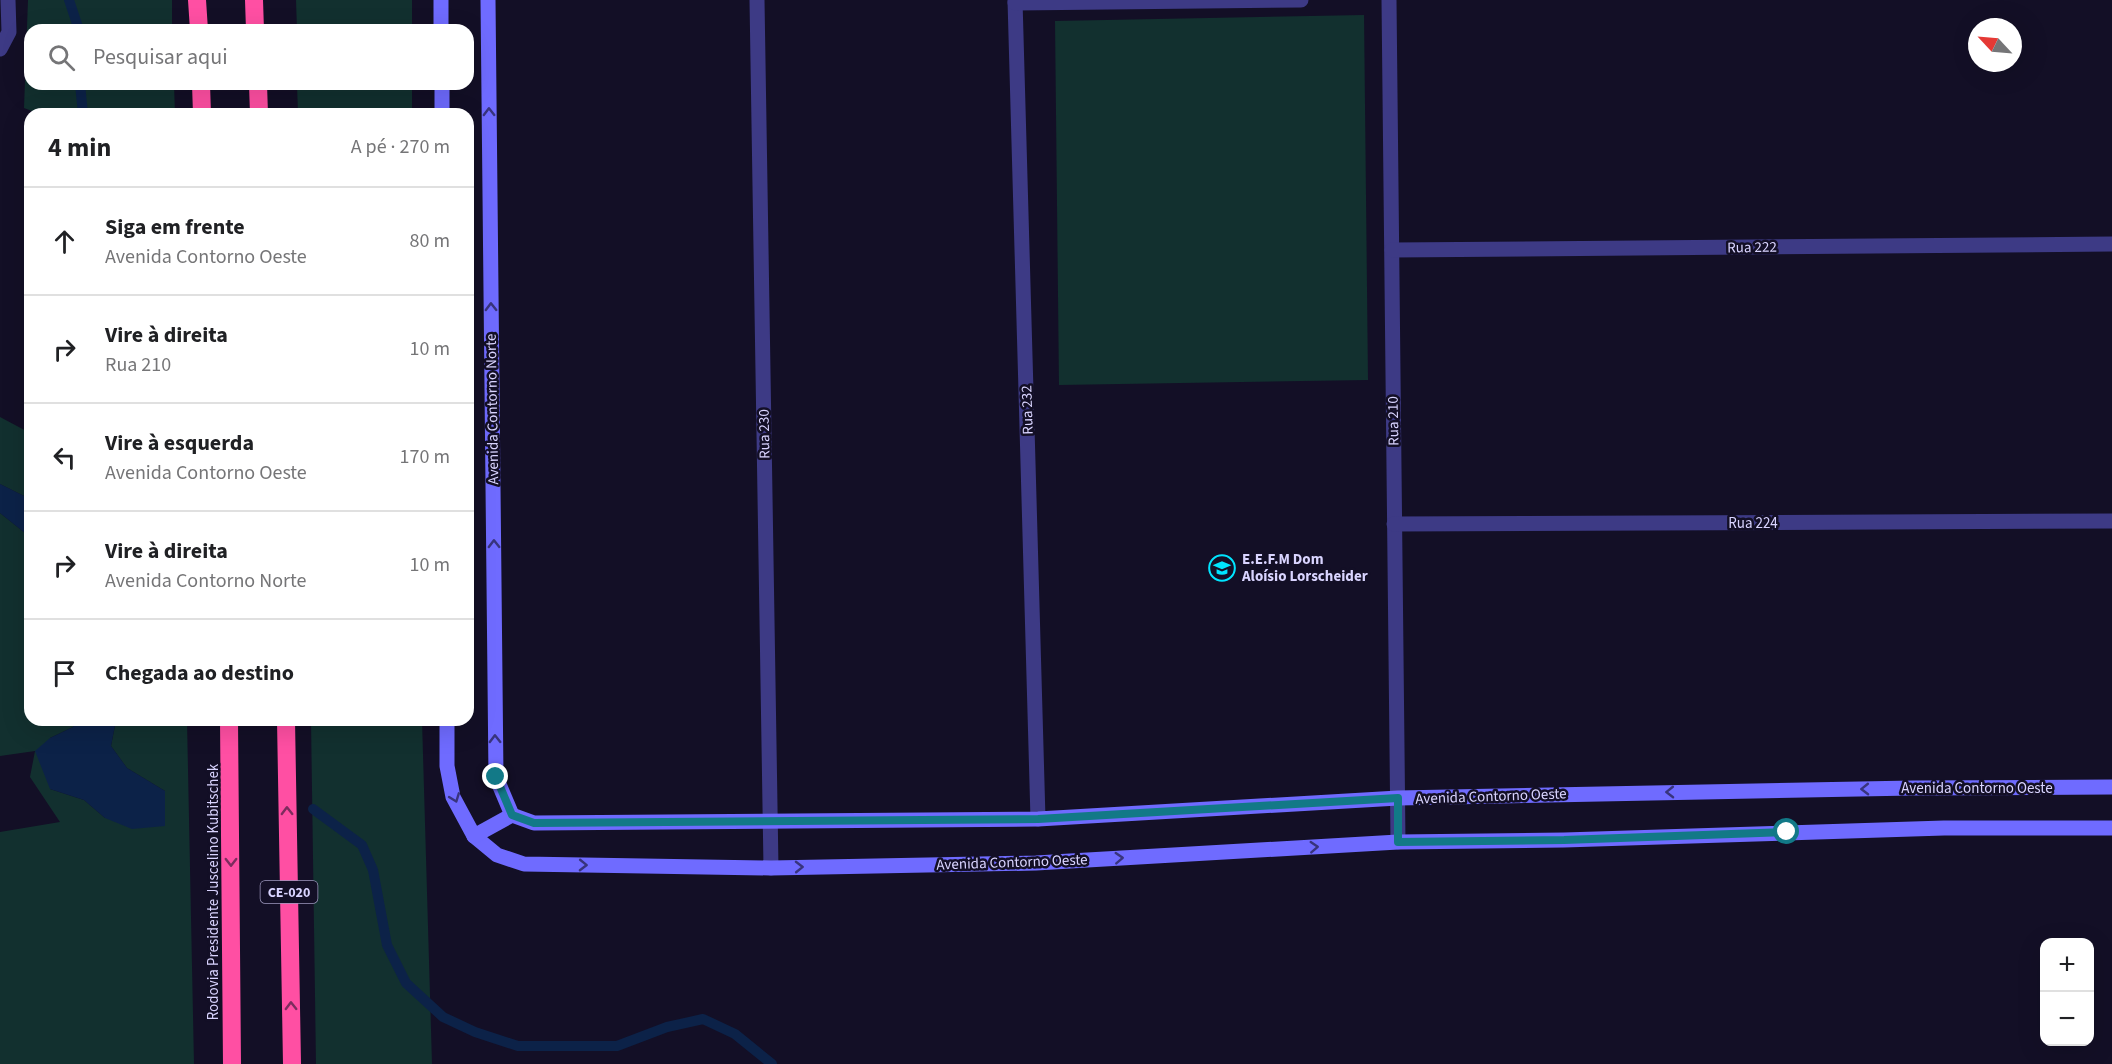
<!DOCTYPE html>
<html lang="pt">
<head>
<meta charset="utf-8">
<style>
	:root { --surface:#fff; --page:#f6f6f6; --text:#202124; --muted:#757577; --line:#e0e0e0 }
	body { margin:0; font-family:"Source Sans 3",sans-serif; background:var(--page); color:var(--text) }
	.controls { position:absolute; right:18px; bottom:18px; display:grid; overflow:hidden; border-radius:12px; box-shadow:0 6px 24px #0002 }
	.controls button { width:54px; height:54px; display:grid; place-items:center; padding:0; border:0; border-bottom:2px solid var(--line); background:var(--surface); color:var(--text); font:30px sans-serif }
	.compass { position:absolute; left:1968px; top:18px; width:54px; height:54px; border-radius:50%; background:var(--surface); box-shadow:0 6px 24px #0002; rotate:296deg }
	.stop { position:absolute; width:18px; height:18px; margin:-14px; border:4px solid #127987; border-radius:50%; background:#fff }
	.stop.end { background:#127987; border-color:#fff; box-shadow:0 2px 6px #0008 }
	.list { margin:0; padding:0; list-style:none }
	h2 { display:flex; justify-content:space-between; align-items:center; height:78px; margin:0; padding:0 24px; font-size:26px }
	h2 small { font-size:20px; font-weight:400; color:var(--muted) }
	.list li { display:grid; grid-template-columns:39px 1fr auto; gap:18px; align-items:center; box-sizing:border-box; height:108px; padding:0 24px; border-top:2px solid var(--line) }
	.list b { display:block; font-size:22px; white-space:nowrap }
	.list p { margin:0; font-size:20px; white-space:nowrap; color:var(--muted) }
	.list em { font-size:20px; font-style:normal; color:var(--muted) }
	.icon { flex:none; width:33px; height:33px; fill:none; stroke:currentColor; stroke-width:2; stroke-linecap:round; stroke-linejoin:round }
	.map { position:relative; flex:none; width:2112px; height:1064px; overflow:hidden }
	.search { position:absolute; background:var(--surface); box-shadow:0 6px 24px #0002; left:24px; top:24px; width:450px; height:66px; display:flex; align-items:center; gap:15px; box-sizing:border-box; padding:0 21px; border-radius:18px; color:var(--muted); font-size:22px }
	.panel { position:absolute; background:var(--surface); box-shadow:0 6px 24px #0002; left:24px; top:108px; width:450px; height:618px; border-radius:18px }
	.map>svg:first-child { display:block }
	.green { fill:#12302f }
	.water { fill:#0c2248 }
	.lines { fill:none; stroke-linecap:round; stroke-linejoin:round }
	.stream { stroke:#0c2248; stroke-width:10 }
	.street { stroke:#3d3a85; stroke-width:15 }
	.secondary { stroke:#6f6bff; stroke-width:15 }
	.highway { stroke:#ff4fa3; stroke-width:18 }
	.oneway { stroke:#38347d }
	.oneway2 { stroke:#7d2c5e }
	.route { stroke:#127987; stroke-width:8 }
	.labels { text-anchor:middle; stroke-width:5; stroke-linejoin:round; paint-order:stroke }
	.shield { fill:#130f26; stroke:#9e99be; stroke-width:1.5 }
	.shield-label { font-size:14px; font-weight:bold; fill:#d9d4ff }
	.street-label { font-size:15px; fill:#d9d4ff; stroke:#130f26 }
	.poi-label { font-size:15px; font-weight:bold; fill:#d9d4ff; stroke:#130f26; text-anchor:start }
</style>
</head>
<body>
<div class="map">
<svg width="2112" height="1064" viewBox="0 0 2112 1064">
	<rect width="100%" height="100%" fill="#130f26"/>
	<g class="green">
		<path d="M28,0H172V30H30V84H174L175,114H40L24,108Z"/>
		<path d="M296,0H412V30H297Z"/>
		<path d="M1364,15L1368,380L1059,385L1055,21Z"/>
		<path d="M297,84H412V114H298Z"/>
		<path d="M0,417L30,433V499L0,484Z"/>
		<path d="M0,513L30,537V720H75L73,727L50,738V789L84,800L105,818L165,791L127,768L111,746L116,720H187L194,1064H0V832L60,822L30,777L35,751L0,756Z"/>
		<path d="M311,720H422L432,1064H316Z"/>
	</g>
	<g class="water">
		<path d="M0,484L30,499V537L0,513Z"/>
		<path d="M75,720H116L111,746L127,768L165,791V826L132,829L105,818L84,800L50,789L35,751L50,738L73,727Z"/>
	</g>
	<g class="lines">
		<g class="stream">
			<path d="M69,0L79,30"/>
			<path d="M80,84L83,114"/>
			<path d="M313,809L362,845L373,870L387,945L406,983L443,1017L475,1032L518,1046H617L667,1027L703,1019L735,1034L772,1064"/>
		</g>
		<g class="street">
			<path d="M757,0L771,868"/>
			<path d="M1015,0L1038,819"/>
			<path d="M1389,0L1398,842"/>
			<path d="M1015,3L1301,0"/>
			<path d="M0,49L9,32L8,0"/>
			<path d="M1392,250L2112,244"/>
			<path d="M1394,524L2112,521"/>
		</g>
		<g class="secondary">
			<path d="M441,0V30"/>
			<path d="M488,0L496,777L512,815"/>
			<path d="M442,84V114"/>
			<path d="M447,720V766L453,797L474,836L497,855L524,864L771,868L1036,863L1398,842L1564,840L1944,828H2112"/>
			<path d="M512,815L534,823L1038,819L1398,798L1913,788L2112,787"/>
			<path d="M474,836L512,815"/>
		</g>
		<g class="highway">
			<path d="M197,0L199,30"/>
			<path d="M254,0L255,30"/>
			<path d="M201,84L202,114"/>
			<path d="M258,84L259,114"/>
			<path d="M229,720L232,1064"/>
			<path d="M286,720L292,1064"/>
		</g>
	</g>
	<defs><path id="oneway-chevron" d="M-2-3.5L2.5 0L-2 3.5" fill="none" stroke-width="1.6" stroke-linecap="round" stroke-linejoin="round" transform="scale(1.5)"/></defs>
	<g class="oneway">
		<use href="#oneway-chevron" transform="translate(489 112) rotate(-91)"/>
		<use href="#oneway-chevron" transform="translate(491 307) rotate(-91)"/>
		<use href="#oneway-chevron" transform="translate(494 544) rotate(-91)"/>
		<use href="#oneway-chevron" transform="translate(495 739) rotate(-91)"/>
		<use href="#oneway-chevron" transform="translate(1865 789) rotate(179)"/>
		<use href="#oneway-chevron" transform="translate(1670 792) rotate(179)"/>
		<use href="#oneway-chevron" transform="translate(455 798) rotate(69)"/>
		<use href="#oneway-chevron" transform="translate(1314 847) rotate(-3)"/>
		<use href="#oneway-chevron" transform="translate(1119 858) rotate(-3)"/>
		<use href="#oneway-chevron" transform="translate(583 865) rotate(1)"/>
		<use href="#oneway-chevron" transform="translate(799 867) rotate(-1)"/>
	</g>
	<g class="oneway2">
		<use href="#oneway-chevron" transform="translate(287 811) rotate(-91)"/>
		<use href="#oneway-chevron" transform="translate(231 862) rotate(90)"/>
		<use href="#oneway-chevron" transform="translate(291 1006) rotate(-91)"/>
	</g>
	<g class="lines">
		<path class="route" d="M496,777L512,815L534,823L1038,819L1398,798V842L1564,840L1787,832"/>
	</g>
	<defs>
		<g id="school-ring" transform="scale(1.35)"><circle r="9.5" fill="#130f26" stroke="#00e5ff" stroke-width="1.5"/><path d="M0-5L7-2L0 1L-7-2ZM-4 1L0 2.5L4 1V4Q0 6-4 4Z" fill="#00e5ff"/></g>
	</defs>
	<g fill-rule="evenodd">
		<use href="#school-ring" x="1222" y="568"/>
	</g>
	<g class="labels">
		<rect class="shield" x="260.5" y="881" width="57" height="22" rx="4.5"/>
		<g class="shield-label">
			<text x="289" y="897">CE-020</text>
		</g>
		<g class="street-label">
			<text transform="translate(1752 247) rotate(-1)" y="5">Rua 222</text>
			<text transform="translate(492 409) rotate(-91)" y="5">Avenida Contorno Norte</text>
			<text transform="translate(1027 410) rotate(-92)" y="5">Rua 232</text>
			<text transform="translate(1393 421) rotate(-91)" y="5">Rua 210</text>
			<text transform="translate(764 434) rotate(-91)" y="5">Rua 230</text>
			<text x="1753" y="528">Rua 224</text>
			<text x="1977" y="793">Avenida Contorno Oeste</text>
			<text transform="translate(1491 796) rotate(-2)" y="5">Avenida Contorno Oeste</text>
			<text transform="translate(1012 862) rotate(-2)" y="5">Avenida Contorno Oeste</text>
			<text transform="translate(213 892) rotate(-90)" y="5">Rodovia Presidente Juscelino Kubitschek</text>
		</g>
		<g class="poi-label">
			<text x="1242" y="564">E.E.F.M Dom<tspan x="1242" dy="17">Aloísio Lorscheider</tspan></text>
		</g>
	</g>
</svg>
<div class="controls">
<button>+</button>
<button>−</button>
</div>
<svg class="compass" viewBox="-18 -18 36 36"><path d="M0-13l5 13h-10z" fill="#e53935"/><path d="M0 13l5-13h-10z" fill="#757577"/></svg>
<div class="stop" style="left:1787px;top:832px"></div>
<div class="stop end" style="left:496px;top:777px"></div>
<div class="search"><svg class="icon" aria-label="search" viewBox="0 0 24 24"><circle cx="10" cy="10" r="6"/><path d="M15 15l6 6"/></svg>Pesquisar aqui</div>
<section class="panel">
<h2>4 min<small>A pé · 270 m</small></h2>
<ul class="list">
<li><svg class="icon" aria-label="ahead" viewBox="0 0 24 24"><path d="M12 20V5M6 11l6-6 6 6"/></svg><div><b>Siga em frente</b><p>Avenida Contorno Oeste</p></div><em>80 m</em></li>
<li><svg class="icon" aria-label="right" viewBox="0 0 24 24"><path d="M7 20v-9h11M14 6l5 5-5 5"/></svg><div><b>Vire à direita</b><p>Rua 210</p></div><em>10 m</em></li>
<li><svg class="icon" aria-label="left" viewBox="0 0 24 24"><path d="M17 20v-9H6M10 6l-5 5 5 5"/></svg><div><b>Vire à esquerda</b><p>Avenida Contorno Oeste</p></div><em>170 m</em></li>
<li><svg class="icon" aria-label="right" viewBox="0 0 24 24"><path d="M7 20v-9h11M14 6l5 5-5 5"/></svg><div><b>Vire à direita</b><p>Avenida Contorno Norte</p></div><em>10 m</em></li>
<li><svg class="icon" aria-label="arrive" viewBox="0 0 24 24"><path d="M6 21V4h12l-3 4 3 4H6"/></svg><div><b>Chegada ao destino</b></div></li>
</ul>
</section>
</div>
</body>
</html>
